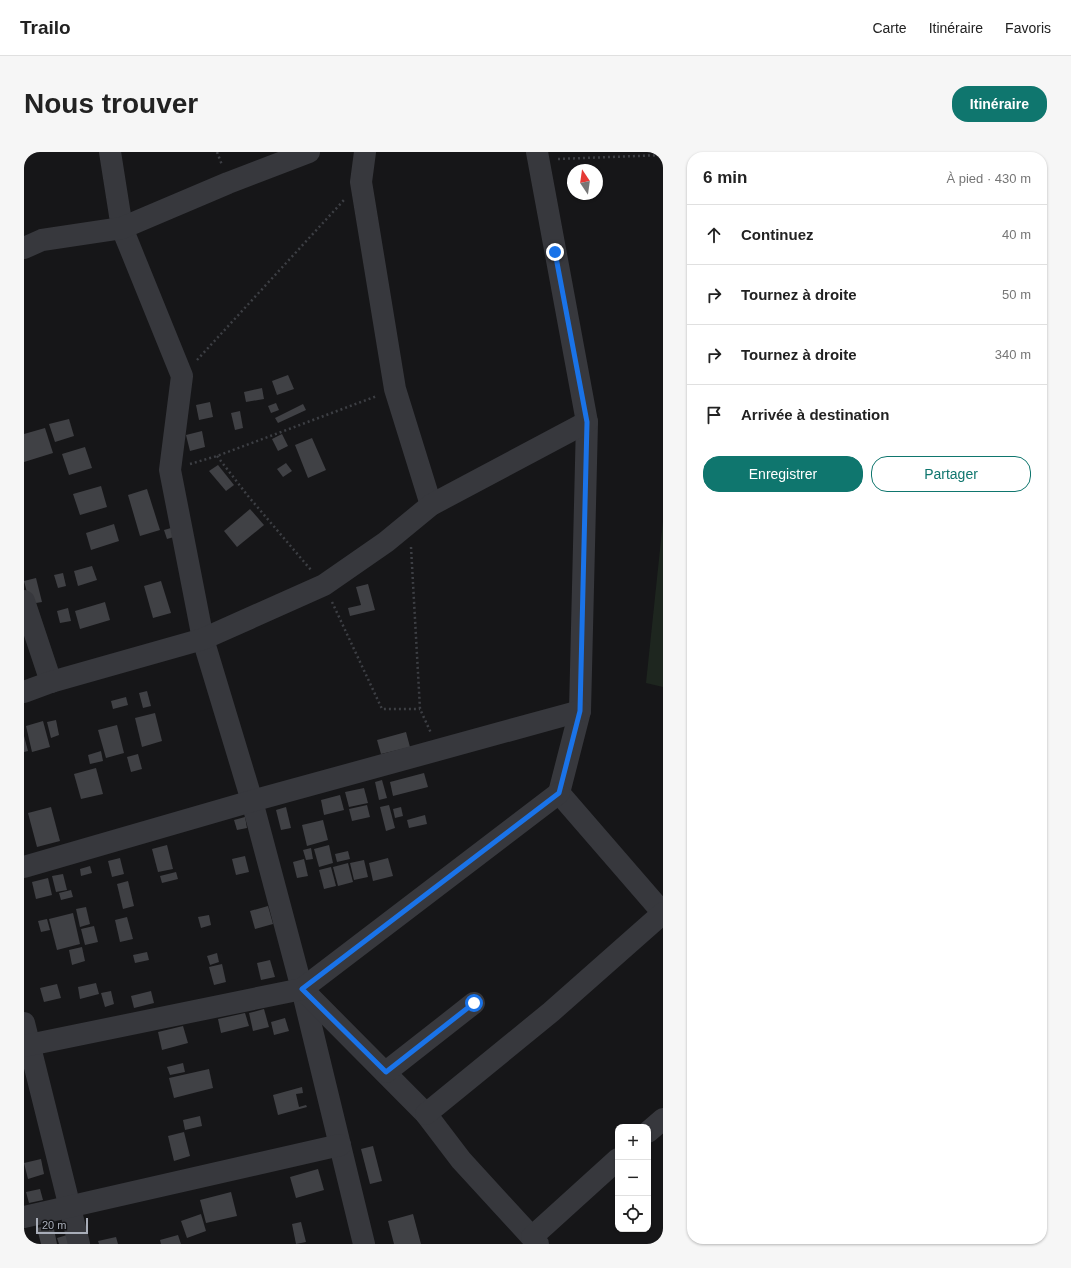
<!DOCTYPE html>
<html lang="fr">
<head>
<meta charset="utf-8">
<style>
	:root { --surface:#fff; --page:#f6f6f6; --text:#222; --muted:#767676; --line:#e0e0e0; --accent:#0f766e }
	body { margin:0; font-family:Arial,sans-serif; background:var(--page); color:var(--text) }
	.controls { position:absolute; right:12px; bottom:12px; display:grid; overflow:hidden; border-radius:8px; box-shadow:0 1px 3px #0004 }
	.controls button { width:36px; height:36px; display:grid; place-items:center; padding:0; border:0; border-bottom:1px solid var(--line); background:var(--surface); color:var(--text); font:20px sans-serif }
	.compass { position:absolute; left:543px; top:12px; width:36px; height:36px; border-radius:50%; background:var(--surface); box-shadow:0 1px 3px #0004; rotate:347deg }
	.scale { position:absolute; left:12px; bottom:10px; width:52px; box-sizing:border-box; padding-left:4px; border:2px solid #a8adb8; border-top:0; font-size:11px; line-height:14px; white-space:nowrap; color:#a8adb8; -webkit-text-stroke:3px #111113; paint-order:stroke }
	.stop { position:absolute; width:12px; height:12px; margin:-9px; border:3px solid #1a73e8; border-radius:50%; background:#fff }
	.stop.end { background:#1a73e8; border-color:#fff; box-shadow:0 1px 4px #0008 }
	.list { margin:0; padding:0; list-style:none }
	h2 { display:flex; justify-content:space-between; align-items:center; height:52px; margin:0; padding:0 16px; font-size:17px }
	h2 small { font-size:13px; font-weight:400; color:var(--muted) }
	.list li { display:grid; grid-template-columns:26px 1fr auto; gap:12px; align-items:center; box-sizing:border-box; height:60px; padding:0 16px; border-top:1px solid var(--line) }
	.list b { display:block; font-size:15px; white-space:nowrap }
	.list em { font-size:13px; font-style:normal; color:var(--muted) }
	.actions { display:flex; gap:8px; padding:12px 16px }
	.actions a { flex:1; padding:9px 0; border:1px solid var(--accent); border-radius:16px; text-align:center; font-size:14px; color:var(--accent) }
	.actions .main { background:var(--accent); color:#fff }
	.icon { flex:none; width:22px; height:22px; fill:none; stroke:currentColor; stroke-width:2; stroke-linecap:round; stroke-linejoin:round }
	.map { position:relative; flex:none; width:639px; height:1092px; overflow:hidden; border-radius:16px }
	header { display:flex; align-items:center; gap:24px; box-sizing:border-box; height:56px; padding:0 20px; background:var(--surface); border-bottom:1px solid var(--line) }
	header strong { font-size:19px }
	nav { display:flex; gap:22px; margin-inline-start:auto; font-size:14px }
	.intro { display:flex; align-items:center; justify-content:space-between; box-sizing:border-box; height:96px; padding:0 24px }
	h1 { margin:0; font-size:28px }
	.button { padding:10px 18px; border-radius:16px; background:var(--accent); color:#fff; font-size:14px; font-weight:700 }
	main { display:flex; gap:24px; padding:0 24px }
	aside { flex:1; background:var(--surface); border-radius:16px; box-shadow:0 1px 3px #0004 }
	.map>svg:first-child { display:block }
	.green { fill:#1e261f }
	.building { fill:#404145 }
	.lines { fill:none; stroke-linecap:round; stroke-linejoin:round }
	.path { stroke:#3d3f44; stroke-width:2.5; stroke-dasharray:2 3; stroke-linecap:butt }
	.minor { stroke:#37383d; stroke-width:22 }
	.route { stroke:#1a73e8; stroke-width:5 }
</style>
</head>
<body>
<header>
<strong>Trailo</strong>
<nav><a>Carte</a><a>Itinéraire</a><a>Favoris</a></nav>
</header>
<div class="intro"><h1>Nous trouver</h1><a class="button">Itinéraire</a></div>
<main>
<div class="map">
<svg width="639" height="1092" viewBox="0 0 639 1092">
	<rect width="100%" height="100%" fill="#161618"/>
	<path class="green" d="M639,369V535L622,531Z"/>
	<g class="building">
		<path d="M264,223L270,237L253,243L248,229Z"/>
		<path d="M238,236L240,247L222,250L220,240Z"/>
		<path d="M186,250L189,265L175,268L172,253Z"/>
		<path d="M252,251L255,258L247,261L244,254Z"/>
		<path d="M279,252L282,258L254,271L251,266Z"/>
		<path d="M216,259L219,276L211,278L207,261Z"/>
		<path d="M45,267L50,284L31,290L25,272Z"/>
		<path d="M21,276L29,301L0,310V282Z"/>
		<path d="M178,279L181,295L166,299L162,283Z"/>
		<path d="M258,282L264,294L254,299L248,287Z"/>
		<path d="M288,286L302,318L284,326L271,293Z"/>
		<path d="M61,295L68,316L45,323L38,302Z"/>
		<path d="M262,311L268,319L259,325L253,317Z"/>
		<path d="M194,313L210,333L202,339L185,319Z"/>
		<path d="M77,334L83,355L56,363L49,342Z"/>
		<path d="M123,337L136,378L116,384L104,343Z"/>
		<path d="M226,357L240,373L213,395L200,379Z"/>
		<path d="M90,372L95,389L67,398L62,381Z"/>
		<path d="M147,376L150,385L143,387L140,378Z"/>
		<path d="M68,414L73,428L54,434L50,419Z"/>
		<path d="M39,421L42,434L34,436L30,423Z"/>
		<path d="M12,426L18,450L6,452L0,429Z"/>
		<path d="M137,429L147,461L129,466L120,434Z"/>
		<path d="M344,432L351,458L326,464L324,456L337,453L332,435Z"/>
		<path d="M81,450L86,468L56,477L51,459Z"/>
		<path d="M44,456L47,469L36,471L33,459Z"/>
		<path d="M123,539L127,554L119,556L115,541Z"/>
		<path d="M102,545L104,553L89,557L87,549Z"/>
		<path d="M131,561L138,589L118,595L111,566Z"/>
		<path d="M32,568L35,583L27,586L23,570Z"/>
		<path d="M19,569L26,595L8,600L2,574Z"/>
		<path d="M93,573L100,601L82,606L74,578Z"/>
		<path d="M382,580L386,595L357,602L353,588Z"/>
		<path d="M0,584L4,599L0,600Z"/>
		<path d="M77,599L79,609L66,612L64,603Z"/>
		<path d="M114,602L118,617L107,620L103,605Z"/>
		<path d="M72,616L79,642L57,647L50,622Z"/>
		<path d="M400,621L404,635L369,644L366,630Z"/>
		<path d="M358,628L363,646L355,648L351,630Z"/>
		<path d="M340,636L344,651L325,655L321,640Z"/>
		<path d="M316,643L320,658L300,663L297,648Z"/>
		<path d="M343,653L346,665L328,669L325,657Z"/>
		<path d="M365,653L371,676L362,679L356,655Z"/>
		<path d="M27,655L36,689L13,695L4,661Z"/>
		<path d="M262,655L267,676L257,678L252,658Z"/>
		<path d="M377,655L379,664L371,666L369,657Z"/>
		<path d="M401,663L403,672L385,676L383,668Z"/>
		<path d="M221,665L223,676L213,678L210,668Z"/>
		<path d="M299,668L304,688L283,694L278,673Z"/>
		<path d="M143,693L149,717L134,720L128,697Z"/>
		<path d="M305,693L309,711L295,715L290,697Z"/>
		<path d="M287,696L289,707L282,708L279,698Z"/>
		<path d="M324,699L326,707L313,710L311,702Z"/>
		<path d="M221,704L225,720L212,723L208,707Z"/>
		<path d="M96,706L100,722L88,725L84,709Z"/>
		<path d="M364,706L369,724L349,729L345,711Z"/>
		<path d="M280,707L284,724L273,726L269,710Z"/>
		<path d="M340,708L344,725L330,728L326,711Z"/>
		<path d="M324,711L329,730L314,734L309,715Z"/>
		<path d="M66,714L68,721L57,724L56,717Z"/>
		<path d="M307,715L312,734L300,737L295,718Z"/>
		<path d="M152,720L154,727L138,731L136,724Z"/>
		<path d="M39,722L43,738L32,740L28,724Z"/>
		<path d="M24,726L28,743L12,747L8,730Z"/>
		<path d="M104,729L110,754L99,757L93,732Z"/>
		<path d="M47,738L49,745L37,748L35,741Z"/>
		<path d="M244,754L249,772L231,777L226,759Z"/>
		<path d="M62,755L66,772L56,775L52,757Z"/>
		<path d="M49,761L56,792L33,798L25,767Z"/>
		<path d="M185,763L187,773L177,776L174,765Z"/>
		<path d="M103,765L109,787L96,790L91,768Z"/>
		<path d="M23,767L26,778L17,780L14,769Z"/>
		<path d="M70,774L74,790L61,793L57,777Z"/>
		<path d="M58,795L61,809L48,813L45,798Z"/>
		<path d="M123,800L125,808L111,811L109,803Z"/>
		<path d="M193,801L195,810L186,813L183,804Z"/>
		<path d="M246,808L251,825L237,828L233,811Z"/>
		<path d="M198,812L202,830L190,833L185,815Z"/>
		<path d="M72,831L75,842L56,847L54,835Z"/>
		<path d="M33,832L37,846L20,850L16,836Z"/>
		<path d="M87,839L90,852L81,855L77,841Z"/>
		<path d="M127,839L130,851L110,856L107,844Z"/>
		<path d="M240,857L245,875L229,879L225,861Z"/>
		<path d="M221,861L225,874L197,881L194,867Z"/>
		<path d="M261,866L265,879L250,883L247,870Z"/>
		<path d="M159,874L164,891L138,898L134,880Z"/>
		<path d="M159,911L161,920L146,923L143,915Z"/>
		<path d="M185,917L189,936L150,946L145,926Z"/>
		<path d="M278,935L279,941L272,942L275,955L282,953L283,955L254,963L249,943Z"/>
		<path d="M176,964L178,974L161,978L159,968Z"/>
		<path d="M160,980L166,1004L150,1009L144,984Z"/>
		<path d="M349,994L358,1029L346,1032L337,997Z"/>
		<path d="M17,1007L20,1022L4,1027L0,1011Z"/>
		<path d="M294,1017L300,1038L272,1046L266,1025Z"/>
		<path d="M16,1037L19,1048L5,1051L2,1040Z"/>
		<path d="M207,1040L213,1064L182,1071L176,1048Z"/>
		<path d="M177,1062L182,1079L163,1086L157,1069Z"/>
		<path d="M389,1062L397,1092H370L364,1069Z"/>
		<path d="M277,1070L282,1090L272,1092L268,1072Z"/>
		<path d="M29,1072L33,1092H17L13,1076Z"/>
		<path d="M43,1083L45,1092H35L33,1086Z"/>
		<path d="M154,1083L157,1092H137L136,1088Z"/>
		<path d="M92,1085L94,1092H75L74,1089Z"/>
	</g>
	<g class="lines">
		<g class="path">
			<path d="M193,0L198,13"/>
			<path d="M534,7L639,3"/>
			<path d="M173,208L320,48"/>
			<path d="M193,304L224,344L287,418"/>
			<path d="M166,312L193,304L353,244"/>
			<path d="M387,395L396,557L407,581"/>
			<path d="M308,450L358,557H396"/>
		</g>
		<g class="minor">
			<path d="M86,0L98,76L158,224L146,318L179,487L228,649L278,837L340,1092"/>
			<path d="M341,0L337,30L371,237L407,353"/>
			<path d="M513,0L563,270L556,559L535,641L639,761"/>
			<path d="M0,96L18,88L98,76L204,31L285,0"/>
			<path d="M0,449L27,530"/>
			<path d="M0,540L27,530L179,487L300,433L362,390L407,353L563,270"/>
			<path d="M0,715L228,649L556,559"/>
			<path d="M278,837L402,962L437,1008L514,1092"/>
			<path d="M0,871L55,1092"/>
			<path d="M0,894L278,837L535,641"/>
			<path d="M362,920L450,851"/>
			<path d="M402,962L527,860L639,761"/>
			<path d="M624,980L639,967"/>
			<path d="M0,1065L316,993"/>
			<path d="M508,1085L594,1007"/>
		</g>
	</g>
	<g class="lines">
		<path class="route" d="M450,851L362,920L278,837L535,641L556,559L563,270L531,100"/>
	</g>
</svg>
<div class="controls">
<button>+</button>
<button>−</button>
<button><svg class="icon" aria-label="locate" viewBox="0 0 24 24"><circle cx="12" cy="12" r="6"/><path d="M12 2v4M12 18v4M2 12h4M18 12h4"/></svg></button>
</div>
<svg class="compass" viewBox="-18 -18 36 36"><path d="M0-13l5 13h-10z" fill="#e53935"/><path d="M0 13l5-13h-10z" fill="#767676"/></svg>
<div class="scale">20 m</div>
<div class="stop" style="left:450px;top:851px"></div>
<div class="stop end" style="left:531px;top:100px"></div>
</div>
<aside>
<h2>6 min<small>À pied · 430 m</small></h2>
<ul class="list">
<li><svg class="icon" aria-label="ahead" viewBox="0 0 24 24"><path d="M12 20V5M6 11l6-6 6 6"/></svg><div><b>Continuez</b></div><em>40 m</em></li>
<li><svg class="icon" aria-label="right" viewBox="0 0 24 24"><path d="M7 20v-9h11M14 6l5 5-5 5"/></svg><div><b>Tournez à droite</b></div><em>50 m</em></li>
<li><svg class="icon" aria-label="right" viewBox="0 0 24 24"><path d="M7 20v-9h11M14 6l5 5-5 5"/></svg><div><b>Tournez à droite</b></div><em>340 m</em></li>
<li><svg class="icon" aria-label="arrive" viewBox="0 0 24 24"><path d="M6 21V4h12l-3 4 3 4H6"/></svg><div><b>Arrivée à destination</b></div></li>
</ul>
<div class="actions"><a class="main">Enregistrer</a><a>Partager</a></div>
</aside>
</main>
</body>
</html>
